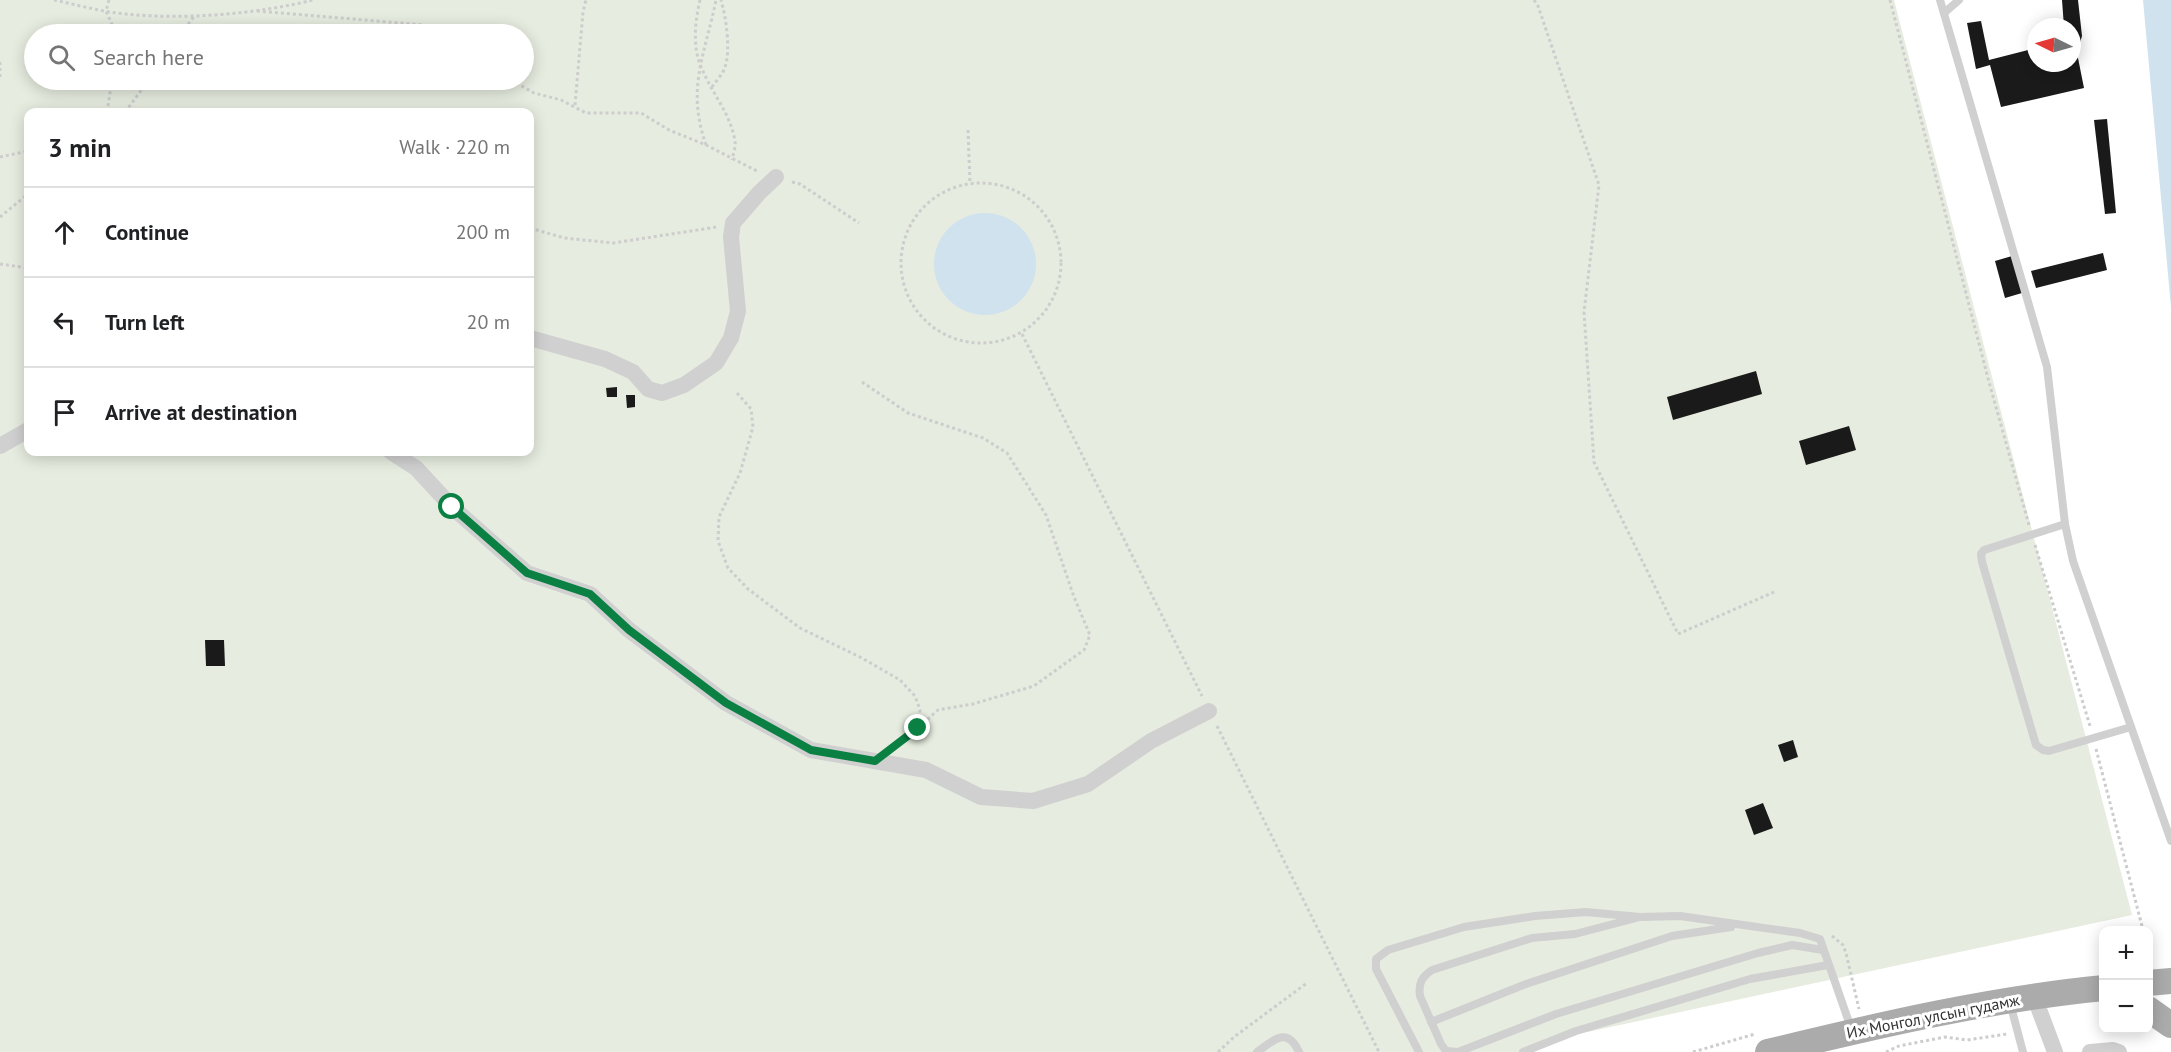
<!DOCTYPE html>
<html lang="en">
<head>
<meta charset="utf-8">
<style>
	:root { --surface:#fff; --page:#f2f2f2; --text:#202124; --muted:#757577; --line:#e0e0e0 }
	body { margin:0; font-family:"PT Sans",sans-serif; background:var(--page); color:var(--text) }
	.controls { position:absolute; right:18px; bottom:18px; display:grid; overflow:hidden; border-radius:12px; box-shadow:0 3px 15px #0003 }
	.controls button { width:54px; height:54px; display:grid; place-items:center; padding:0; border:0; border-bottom:2px solid var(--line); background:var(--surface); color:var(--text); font:30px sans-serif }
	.compass { position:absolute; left:2027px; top:18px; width:54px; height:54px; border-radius:50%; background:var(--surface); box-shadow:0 3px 15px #0003; rotate:275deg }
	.stop { position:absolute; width:18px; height:18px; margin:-14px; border:4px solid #0b8043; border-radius:50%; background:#fff }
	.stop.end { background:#0b8043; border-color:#fff; box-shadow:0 2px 6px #0008 }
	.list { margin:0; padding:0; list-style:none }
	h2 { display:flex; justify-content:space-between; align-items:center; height:78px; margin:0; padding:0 24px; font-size:26px }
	h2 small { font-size:20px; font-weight:400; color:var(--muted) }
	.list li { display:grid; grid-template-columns:39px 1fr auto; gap:18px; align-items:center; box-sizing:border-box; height:90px; padding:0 24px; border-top:2px solid var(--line) }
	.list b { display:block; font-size:22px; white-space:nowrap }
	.list em { font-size:20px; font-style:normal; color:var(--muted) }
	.icon { flex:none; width:33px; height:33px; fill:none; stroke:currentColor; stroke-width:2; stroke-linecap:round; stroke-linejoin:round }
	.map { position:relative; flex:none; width:2171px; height:1052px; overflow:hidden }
	.search { position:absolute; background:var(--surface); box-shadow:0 3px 15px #0003; left:24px; top:24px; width:510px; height:66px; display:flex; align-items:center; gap:15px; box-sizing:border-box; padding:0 21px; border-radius:33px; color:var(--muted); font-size:22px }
	.panel { position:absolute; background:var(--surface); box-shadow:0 3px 15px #0003; left:24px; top:108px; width:510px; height:348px; border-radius:12px }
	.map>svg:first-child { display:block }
	.green { fill:#e6ecdf; fill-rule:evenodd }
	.water { fill:#cfe2ee }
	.building { fill:#1a1a1a }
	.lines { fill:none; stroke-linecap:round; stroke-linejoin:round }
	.path { stroke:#cdcdcd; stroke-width:3; stroke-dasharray:3 3; stroke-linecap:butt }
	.service { stroke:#d0d0d0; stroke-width:8 }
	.minor { stroke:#d0d0d0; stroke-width:16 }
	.primary { stroke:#ababab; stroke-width:26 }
	.route { stroke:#0b8043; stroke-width:8 }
	.labels { text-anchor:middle; stroke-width:6; stroke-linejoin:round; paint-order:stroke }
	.street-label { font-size:16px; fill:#333; stroke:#fff }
</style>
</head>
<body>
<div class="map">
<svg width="2171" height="1052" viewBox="0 0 2171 1052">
	<rect width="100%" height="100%" fill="#fff"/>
	<path class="green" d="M0,0H1894L2132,915L1564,1037L1531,1052H0ZM34,34H524V80H34ZM28,112H530V452H28Z"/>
	<g class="water">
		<path d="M2143,0H2171V307Z"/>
		<circle cx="985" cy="264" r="51"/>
	</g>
	<g class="building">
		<path d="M2062,0H2078L2082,36L2077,53L2084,88L2001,107L1990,65L1976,69L1967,23L1981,21L1989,60L2036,48V63H2072V27H2064Z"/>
		<path d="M2107,119L2116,213L2105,214L2094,120Z"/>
		<path d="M2103,253L2107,270L2036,288L2031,271Z"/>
		<path d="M2012,256L2022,293L2005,298L1995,261Z"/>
		<path d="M1756,371L1762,394L1673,420L1667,397Z"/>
		<path d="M617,387V397H607L606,388Z"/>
		<path d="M626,395H635V407L627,408Z"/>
		<path d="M1849,426L1856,450L1806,465L1799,441Z"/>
		<path d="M205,640H224L225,666H206Z"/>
		<path d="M1793,740L1798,757L1784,762L1778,745Z"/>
		<path d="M1763,803L1773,828L1754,835L1745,810Z"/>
	</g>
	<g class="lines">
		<g class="path">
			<path d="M54,0C78,5 102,12 126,14C185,20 256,14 313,0"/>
			<path d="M109,0L106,11L115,31V34"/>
			<path d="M700,0C695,22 692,48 702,69C712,93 731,115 735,141C736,147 733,154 732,160"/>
			<path d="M1534,0L1538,6L1599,185L1584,312L1594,462L1678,634L1774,592"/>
			<path d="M1890,0L1989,382L2029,525"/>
			<path d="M257,11L424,25L444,34"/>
			<path d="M181,34L195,15"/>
			<path d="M0,62V77"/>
			<path d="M511,80L534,93L561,100L586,113H641L669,130L706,145L757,171"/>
			<path d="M712,87C716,81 723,74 725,67C731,50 726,17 721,0"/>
			<path d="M575,105L583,12L586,0"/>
			<path d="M107,112L112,80"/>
			<path d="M125,112L149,80"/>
			<path d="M968,130L970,184"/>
			<path d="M706,145C686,88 705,55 716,0"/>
			<path d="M0,157L28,151"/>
			<path d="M792,182L800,184L859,223"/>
			<circle cx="981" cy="263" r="80"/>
			<path d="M0,217L28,194"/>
			<path d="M530,228L564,238L613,243L717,227"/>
			<path d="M0,264L28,268"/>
			<path d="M1022,334L1202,696"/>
			<path d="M862,382L908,413L983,438L1007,453L1046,515L1074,597L1090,635L1084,650L1034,686L973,704L938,710L918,728"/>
			<path d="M737,393L751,409L753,427L740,473L719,517L718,541L728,568L748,589L800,628L862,658L900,680L915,696L920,710L918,728L894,747"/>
			<path d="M2035,545L2090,726"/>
			<path d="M1217,726L1379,1052"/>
			<path d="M2096,749L2143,930"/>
			<path d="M1832,936L1843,945L1846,953L1859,1009"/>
			<path d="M2148,951L2151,962"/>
			<path d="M1218,1052L1234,1037L1307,983"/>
			<path d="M1693,1052L1755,1034"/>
			<path d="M1886,1052L1899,1046L1945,1037L1967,1040L2007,1034"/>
		</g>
		<g class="service">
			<path d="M1940,0L2047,367L2065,524L2073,561L2171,841"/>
			<path d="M1944,13L1959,0"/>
			<path d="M2065,524L1984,550L1981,554L1982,562L2036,745L2043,750L2049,751L2131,727"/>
			<path d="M1640,917L1575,934L1532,938L1432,970C1422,977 1418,983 1420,996L1441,1044L1446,1051L1458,1052L1556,1014L1758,953L1792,945L1823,950"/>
			<path d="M2010,1003L2023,1052"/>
			<path d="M1431,1022L1526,984L1672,936L1731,927"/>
			<path d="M1257,1052C1274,1040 1287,1026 1299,1052"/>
			<path d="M1419,1052L1376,969V959L1388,950L1464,927L1535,916L1586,912L1640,917L1680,916L1800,933L1820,939L1851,1028"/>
			<path d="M1523,1052L1576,1031L1750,979L1828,965"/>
		</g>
		<g class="minor">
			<path d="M530,338L605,359L633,372L648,389L662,393L684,385L716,363L731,338L738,311L731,237L733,223L759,193L776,177"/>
			<path d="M0,446L28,430"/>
			<path d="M391,452L416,468L452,507L527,573L590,594L629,630L726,703L811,750L926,770L981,797L1033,801L1088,784L1151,741L1209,711"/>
			<path d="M2034,996L2055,1052"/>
			<path d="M2090,1052L2113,1050L2119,1052"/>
		</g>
		<g class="primary">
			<path d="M2148,983L2171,981"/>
			<path d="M2148,1009L2171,1025"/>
			<path d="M1768,1052C1879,1025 1990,999 2104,988"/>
		</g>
	</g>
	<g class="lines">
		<path class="route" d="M452,507L527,573L590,594L629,630L726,703L811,750L875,761L918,728"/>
	</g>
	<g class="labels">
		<g class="street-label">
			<text transform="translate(1933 1016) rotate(-11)" y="6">Их Монгол улсын гудамж</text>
		</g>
	</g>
</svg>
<div class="controls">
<button>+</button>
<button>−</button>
</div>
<svg class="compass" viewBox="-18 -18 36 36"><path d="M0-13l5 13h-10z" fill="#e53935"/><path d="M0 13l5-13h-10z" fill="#757577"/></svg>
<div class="stop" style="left:452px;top:507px"></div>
<div class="stop end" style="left:918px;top:728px"></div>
<div class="search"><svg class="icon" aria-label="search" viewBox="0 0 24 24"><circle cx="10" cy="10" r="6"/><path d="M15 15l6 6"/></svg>Search here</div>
<section class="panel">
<h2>3 min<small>Walk · 220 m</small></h2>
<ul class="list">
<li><svg class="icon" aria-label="ahead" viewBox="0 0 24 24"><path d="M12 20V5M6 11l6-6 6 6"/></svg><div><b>Continue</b></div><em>200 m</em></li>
<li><svg class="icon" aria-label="left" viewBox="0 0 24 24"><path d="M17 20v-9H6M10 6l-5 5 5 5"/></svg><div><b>Turn left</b></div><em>20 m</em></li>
<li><svg class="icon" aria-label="arrive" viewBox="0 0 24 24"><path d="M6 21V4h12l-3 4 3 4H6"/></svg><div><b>Arrive at destination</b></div></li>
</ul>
</section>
</div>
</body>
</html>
